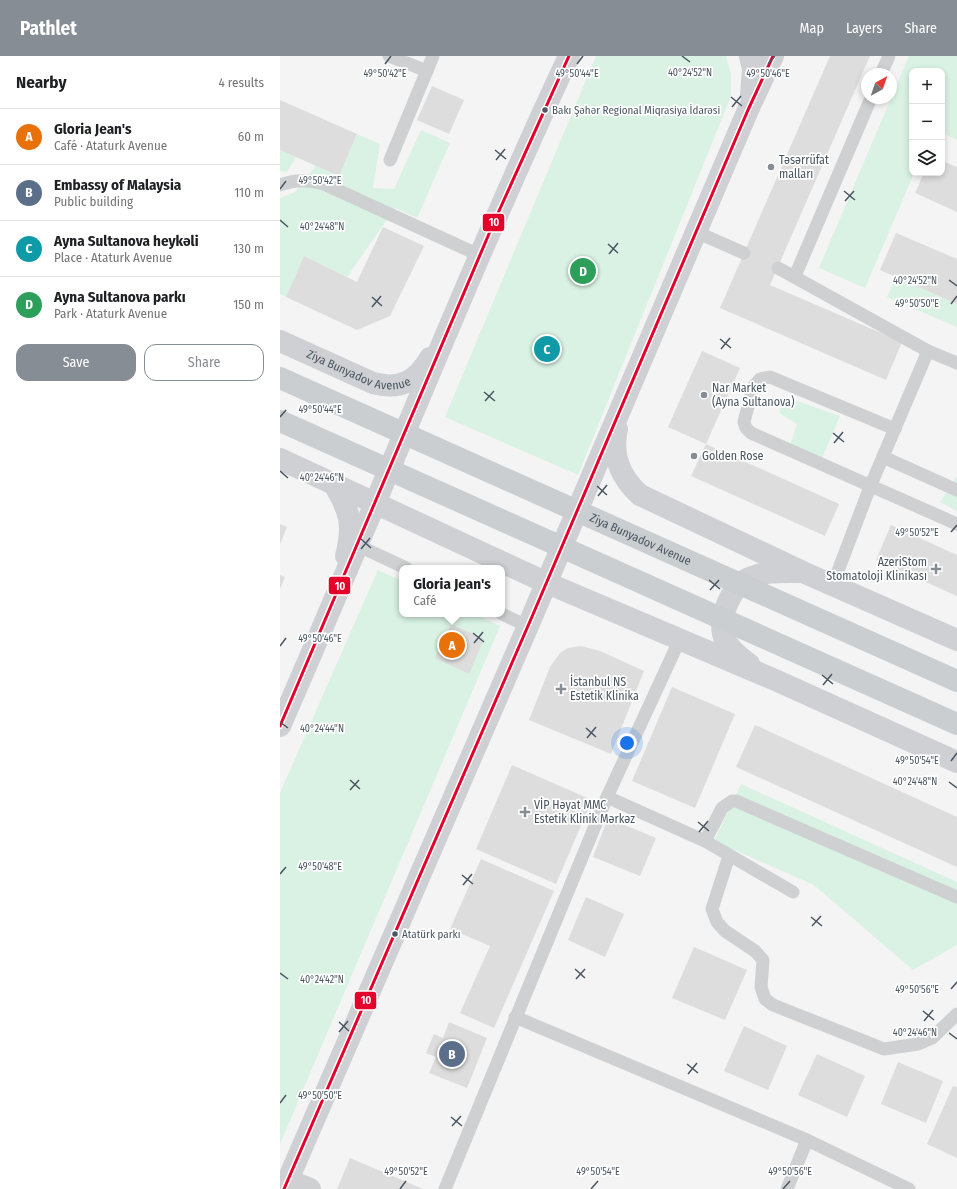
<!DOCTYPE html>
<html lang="en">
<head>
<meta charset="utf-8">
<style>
	:root { --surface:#fff; --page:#f6f6f6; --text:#202124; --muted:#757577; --line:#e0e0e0; --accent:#868d94 }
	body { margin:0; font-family:"Fira Sans Condensed",sans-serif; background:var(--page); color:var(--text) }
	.controls { position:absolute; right:12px; top:12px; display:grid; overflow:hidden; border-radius:8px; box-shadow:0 2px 6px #0003 }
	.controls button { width:36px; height:36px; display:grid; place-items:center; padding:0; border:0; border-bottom:1px solid var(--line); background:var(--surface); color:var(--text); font:20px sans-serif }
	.compass { position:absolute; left:581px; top:12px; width:36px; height:36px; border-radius:50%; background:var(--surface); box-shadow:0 2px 6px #0003; rotate:40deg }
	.you { position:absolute; left:347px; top:687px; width:14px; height:14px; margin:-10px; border:3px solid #fff; border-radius:50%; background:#1a73e8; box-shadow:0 0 0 6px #1a73e833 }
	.badge { display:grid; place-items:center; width:26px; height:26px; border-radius:50%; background:var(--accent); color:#fff; font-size:13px; font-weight:700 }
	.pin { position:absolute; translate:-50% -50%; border:2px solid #fff; box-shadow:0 1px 4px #0006 }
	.popup { position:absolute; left:119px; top:509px; width:106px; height:52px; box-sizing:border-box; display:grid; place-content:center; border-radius:8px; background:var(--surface); filter:drop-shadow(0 1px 3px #0005); font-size:13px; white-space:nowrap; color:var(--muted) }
	.popup b { font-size:15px; color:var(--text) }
	.popup::after { content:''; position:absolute; left:50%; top:100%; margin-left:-8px; border:8px solid transparent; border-top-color:var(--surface) }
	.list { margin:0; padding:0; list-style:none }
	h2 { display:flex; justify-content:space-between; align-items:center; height:52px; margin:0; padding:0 16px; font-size:17px }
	h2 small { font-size:13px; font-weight:400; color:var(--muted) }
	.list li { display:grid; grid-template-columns:26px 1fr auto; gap:12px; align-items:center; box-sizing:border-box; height:56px; padding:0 16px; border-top:1px solid var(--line) }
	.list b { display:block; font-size:15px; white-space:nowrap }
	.list p { margin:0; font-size:13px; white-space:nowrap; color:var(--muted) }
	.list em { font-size:13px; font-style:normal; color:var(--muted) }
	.actions { display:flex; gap:8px; padding:12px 16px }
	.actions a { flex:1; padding:9px 0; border:1px solid var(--accent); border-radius:12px; text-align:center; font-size:14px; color:var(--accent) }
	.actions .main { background:var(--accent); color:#fff }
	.icon { flex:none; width:22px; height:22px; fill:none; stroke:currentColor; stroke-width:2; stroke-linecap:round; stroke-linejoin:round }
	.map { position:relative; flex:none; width:677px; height:1133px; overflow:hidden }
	header { display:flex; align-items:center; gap:24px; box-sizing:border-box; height:56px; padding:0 20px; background:var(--accent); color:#fff }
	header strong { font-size:19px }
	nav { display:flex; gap:22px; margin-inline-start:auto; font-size:14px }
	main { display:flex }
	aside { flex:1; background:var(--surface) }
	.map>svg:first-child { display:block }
	.green { fill:#d9f2e3 }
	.building { fill:#ddddde }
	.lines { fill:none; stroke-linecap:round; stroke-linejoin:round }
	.lane { stroke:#ced0d2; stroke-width:13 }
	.street { stroke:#ced0d2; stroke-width:22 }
	.secondary { stroke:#ced0d4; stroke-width:22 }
	.primary-bridge { stroke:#caced1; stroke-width:22 }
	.bus-1-casing { stroke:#fff; stroke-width:6 }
	.bus-1 { stroke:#e4002b; stroke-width:3 }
	.ticks { fill:none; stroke:#4a5661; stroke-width:1.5 }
	.bus-dot { fill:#4a5661; stroke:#fff; stroke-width:1.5 }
	.poi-dot { fill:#868d94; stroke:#fff; stroke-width:1.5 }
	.labels { text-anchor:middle; stroke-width:3.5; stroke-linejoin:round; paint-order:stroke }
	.bus-label { font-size:11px; fill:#4a5661; stroke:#fff; text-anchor:start }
	.poi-label { font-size:12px; fill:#4a5661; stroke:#fff; text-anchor:start }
	.street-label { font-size:12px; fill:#4a5661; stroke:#fff }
	.ticks-label { font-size:10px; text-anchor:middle; fill:#4a5661; stroke:#fff; stroke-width:3.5; stroke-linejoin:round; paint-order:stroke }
	.line-badge { stroke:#fff; stroke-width:1.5 }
	.badge-label { font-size:11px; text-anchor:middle; font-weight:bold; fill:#fff }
</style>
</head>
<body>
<header>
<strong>Pathlet</strong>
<nav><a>Map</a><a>Layers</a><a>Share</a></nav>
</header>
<main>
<aside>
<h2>Nearby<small>4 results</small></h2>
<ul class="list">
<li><span class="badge" style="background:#e8710a">A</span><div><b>Gloria Jean's</b><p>Café · Ataturk Avenue</p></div><em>60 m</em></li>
<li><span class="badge" style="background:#5c6f8a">B</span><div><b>Embassy of Malaysia</b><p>Public building</p></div><em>110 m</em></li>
<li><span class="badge" style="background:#0f9aa8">C</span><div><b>Ayna Sultanova heykəli</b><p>Place · Ataturk Avenue</p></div><em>130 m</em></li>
<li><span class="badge" style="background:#2e9e5b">D</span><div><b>Ayna Sultanova parkı</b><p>Park · Ataturk Avenue</p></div><em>150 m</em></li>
</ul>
<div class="actions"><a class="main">Save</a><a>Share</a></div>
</aside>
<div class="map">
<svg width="677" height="1133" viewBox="0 0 677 1133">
	<rect width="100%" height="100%" fill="#f4f4f4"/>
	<g class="green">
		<path d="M316,0H446L451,18V40L298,419L165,361Z"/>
		<path d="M629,0H677V84L662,77V15H632V117H634L585,232L539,212Z"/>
		<path d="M141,74L170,87L137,162L115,152L67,221L24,200L6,241L0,238V142L15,136L36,110L59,120L77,78L100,88L93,132L114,133Z"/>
		<path d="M0,94L16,101L7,116L0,115Z"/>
		<path d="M616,221L677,248V271L607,241Z"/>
		<path d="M505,341L560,360L541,404L510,390L517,368L499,357Z"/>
		<path d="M677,420V455L660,446Z"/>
		<path d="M98,514L122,525V558H194L220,570L0,1088V737Z"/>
		<path d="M461,728L677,826V889L633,914L534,829L434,785Z"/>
	</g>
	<g class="building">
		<path d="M550,0H590L490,229L622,286L606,324L440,252Z"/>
		<path d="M152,30L184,44L169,78L137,64Z"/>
		<path d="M0,44L77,78L59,120L0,94Z"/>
		<path d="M662,105L677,111V156L635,137L644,117H662Z"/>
		<path d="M103,171L144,190L110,260L77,274L6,241L24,200L77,226Z"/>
		<path d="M616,177L677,203V248L600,214Z"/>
		<path d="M422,295L460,312L426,388L388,371Z"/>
		<path d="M426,388L559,448L545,480L411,420Z"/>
		<path d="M0,468L7,471L0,488Z"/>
		<path d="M611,469L677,499V540L596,504Z"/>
		<path d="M0,519L5,521L0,533Z"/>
		<path d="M171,568L204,583L189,618L155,602Z"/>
		<path d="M301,590L320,595L364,615L331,698L249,664L270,611L280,597L288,592Z"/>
		<path d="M392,631L455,658L415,752L352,725Z"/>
		<path d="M475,669L677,761V811L456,711Z"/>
		<path d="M232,709L312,744L276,828L196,793Z"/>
		<path d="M328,762L376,782L360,820L313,801Z"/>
		<path d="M201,803L274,835L214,972L180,957L210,890L170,873Z"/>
		<path d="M306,841L344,858L325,901L288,884Z"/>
		<path d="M414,891L467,914L445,964L392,942Z"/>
		<path d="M169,966L207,982L187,1032L149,1017L156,1001L146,997L154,978L163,982Z"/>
		<path d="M464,970L507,990L488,1034L444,1015Z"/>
		<path d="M537,998L585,1020L567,1061L518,1039Z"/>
		<path d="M618,1006L663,1025L646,1067L601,1048Z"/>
		<path d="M673,1030L677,1031V1102L647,1088Z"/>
		<path d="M70,1102L143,1133H57Z"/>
	</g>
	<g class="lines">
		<g class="lane">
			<path d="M109,0L147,15"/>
			<path d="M601,18L609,0"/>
			<path d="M110,104L153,0"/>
			<path d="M0,129C16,123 28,124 44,128L201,200"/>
			<path d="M416,176L464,197"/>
			<path d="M498,212L648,295"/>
			<path d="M515,220L591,42"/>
			<path d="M615,373L490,321L480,323L473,331L464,366L466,372L471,377L677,468"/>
			<path d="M603,401L677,434"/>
			<path d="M79,490L126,512"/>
			<path d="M553,528L590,431L648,295L677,307"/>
			<path d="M222,558L247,570"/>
			<path d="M327,741L425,785L513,836"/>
			<path d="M425,785L442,752L452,745H456L677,841"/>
			<path d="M449,800L432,853L437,866L445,875L475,895L483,904L481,931L485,943L493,949L604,993L638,988L652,982L677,958"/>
			<path d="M235,961L527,1084L629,1133"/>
			<path d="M165,1133L327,741L400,583"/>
			<path d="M507,1133L527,1084"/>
		</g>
		<path class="street" d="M8,1124L30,1133"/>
		<g class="secondary">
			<path d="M470,0L473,13L471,39"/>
			<path id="s1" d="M0,285L93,327C120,334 136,326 150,302"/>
			<path d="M337,373C331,399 341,422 360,439L525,517L677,584"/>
			<path d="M0,403L267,527L493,623L677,706"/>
			<path d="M53,427C70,454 74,469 66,500"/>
			<path d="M469,608C459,601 446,590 443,578C439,559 452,530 469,522C485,515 501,516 518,516"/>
			<path d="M0,670C98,447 186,220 289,0"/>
			<path d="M4,1133L251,563L468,54L493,0"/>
		</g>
		<g class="primary-bridge">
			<path id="s2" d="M0,322L677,625"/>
			<path d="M0,365L677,668"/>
		</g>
		<g class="bus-1-casing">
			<g id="bus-1">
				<path d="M0,670L214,166L289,0"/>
				<path d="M4,1133L251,563L468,54L493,0"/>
			</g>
		</g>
		<use href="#bus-1" class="bus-1"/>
	</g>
	<path class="ticks" d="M402,0L410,6M105,8L111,0M297,8L303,0M488,8L495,0M451,41L462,50M452,51L461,40M215,94L226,103M216,104L225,93M0,133L6,125M564,135L575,144M565,145L574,135M0,164L8,171M328,188L338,197M329,198L338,187M669,224L677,230M92,241L102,250M671,248L677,240M92,251L101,240M440,283L451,292M441,293L450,282M204,336L215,345M205,345L214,335M0,361L6,354M553,377L564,386M554,387L563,376M0,415L8,422M317,430L327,439M318,440L327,429M671,476L677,469M81,483L91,492M81,493L90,482M429,524L440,533M430,534L439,524M193,577L204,586M194,587L203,576M0,590L6,582M542,619L553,628M543,629L552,618M0,666L8,672M306,672L316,681M307,682L316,671M671,705L677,697M70,724L80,733M669,726L677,732M70,734L79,724M418,766L429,775M419,776L428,765M0,818L6,811M182,819L193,828M183,829L192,818M531,861L542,870M532,870L541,860M295,913L305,922M0,917L8,923M296,923L305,913M671,933L677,926M643,955L654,964M644,965L653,954M59,966L69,975M59,976L68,965M669,977L677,983M407,1008L418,1017M408,1018L417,1007M0,1047L6,1039M171,1061L182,1070M172,1070L181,1060M120,1133L126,1125M311,1133L318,1125M503,1133L510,1125"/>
	<g class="bus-dot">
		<circle cx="265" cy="54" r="3.5"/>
		<circle cx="115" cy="878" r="3.5"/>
	</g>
	<g class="poi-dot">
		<circle cx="491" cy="111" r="4"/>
		<circle cx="424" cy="339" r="4"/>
		<circle cx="414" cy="400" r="4"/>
		<path d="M654 507h4v4h4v4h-4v4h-4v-4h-4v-4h4z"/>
		<path d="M279 627h4v4h4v4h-4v4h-4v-4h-4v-4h4z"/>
		<path d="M243 750h4v4h4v4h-4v4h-4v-4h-4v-4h4z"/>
	</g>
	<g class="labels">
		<g class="bus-label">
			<text x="272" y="58">Bakı Şəhər Regional Miqrasiya İdarəsi</text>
			<text x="122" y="882">Atatürk parkı</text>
		</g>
		<g class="poi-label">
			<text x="499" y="108">Təsərrüfat<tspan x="499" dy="14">malları</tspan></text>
			<text x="432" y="336">Nar Market<tspan x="432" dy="14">(Ayna Sultanova)</tspan></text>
			<text x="422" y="404">Golden Rose</text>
			<text x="647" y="510" text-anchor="end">AzeriStom<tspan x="647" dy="14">Stomatoloji Klinikası</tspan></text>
			<text x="290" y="630">İstanbul NS<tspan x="290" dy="14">Estetik Klinika</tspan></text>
			<text x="254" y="753">VİP Həyat MMC<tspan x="254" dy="14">Estetik Klinik Mərkəz</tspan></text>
		</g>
		<g class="street-label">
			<text dy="4" stroke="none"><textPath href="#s1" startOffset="85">Ziya Bunyadov Avenue</textPath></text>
			<text dy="4" stroke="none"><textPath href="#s2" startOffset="395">Ziya Bunyadov Avenue</textPath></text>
		</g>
	</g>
	<g class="ticks-label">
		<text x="410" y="20">40°24'52"N</text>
		<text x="105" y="21">49°50'42"E</text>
		<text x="297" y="21">49°50'44"E</text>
		<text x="488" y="21">49°50'46"E</text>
		<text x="40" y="128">49°50'42"E</text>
		<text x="42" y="174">40°24'48"N</text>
		<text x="635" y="228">40°24'52"N</text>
		<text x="637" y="251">49°50'50"E</text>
		<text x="40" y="357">49°50'44"E</text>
		<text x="42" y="425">40°24'46"N</text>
		<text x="637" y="480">49°50'52"E</text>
		<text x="40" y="586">49°50'46"E</text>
		<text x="42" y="676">40°24'44"N</text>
		<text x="637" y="708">49°50'54"E</text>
		<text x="635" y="729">40°24'48"N</text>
		<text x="40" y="814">49°50'48"E</text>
		<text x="42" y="927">40°24'42"N</text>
		<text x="637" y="937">49°50'56"E</text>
		<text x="635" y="980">40°24'46"N</text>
		<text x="40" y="1043">49°50'50"E</text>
		<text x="126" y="1119">49°50'52"E</text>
		<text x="318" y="1119">49°50'54"E</text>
		<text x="510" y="1119">49°50'56"E</text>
	</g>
	<g class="line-badge">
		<rect x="202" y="157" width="23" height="19" rx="4" fill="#e4002b"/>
		<rect x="48" y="520" width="23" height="19" rx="4" fill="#e4002b"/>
		<rect x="74" y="935" width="23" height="19" rx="4" fill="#e4002b"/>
	</g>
	<g class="badge-label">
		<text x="214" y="170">10</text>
		<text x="60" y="534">10</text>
		<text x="86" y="948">10</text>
	</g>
</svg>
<div class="controls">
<button>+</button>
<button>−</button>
<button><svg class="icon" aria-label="layers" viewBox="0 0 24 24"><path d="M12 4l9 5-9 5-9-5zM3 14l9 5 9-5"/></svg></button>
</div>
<svg class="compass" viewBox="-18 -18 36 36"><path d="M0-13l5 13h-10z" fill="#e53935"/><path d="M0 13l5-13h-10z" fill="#757577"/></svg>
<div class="you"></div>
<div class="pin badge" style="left:172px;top:589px;background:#e8710a">A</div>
<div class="popup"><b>Gloria Jean's</b>Café</div>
<div class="pin badge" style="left:172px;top:998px;background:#5c6f8a">B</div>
<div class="pin badge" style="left:267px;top:293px;background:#0f9aa8">C</div>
<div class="pin badge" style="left:303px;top:215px;background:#2e9e5b">D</div>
</div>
</main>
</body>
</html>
